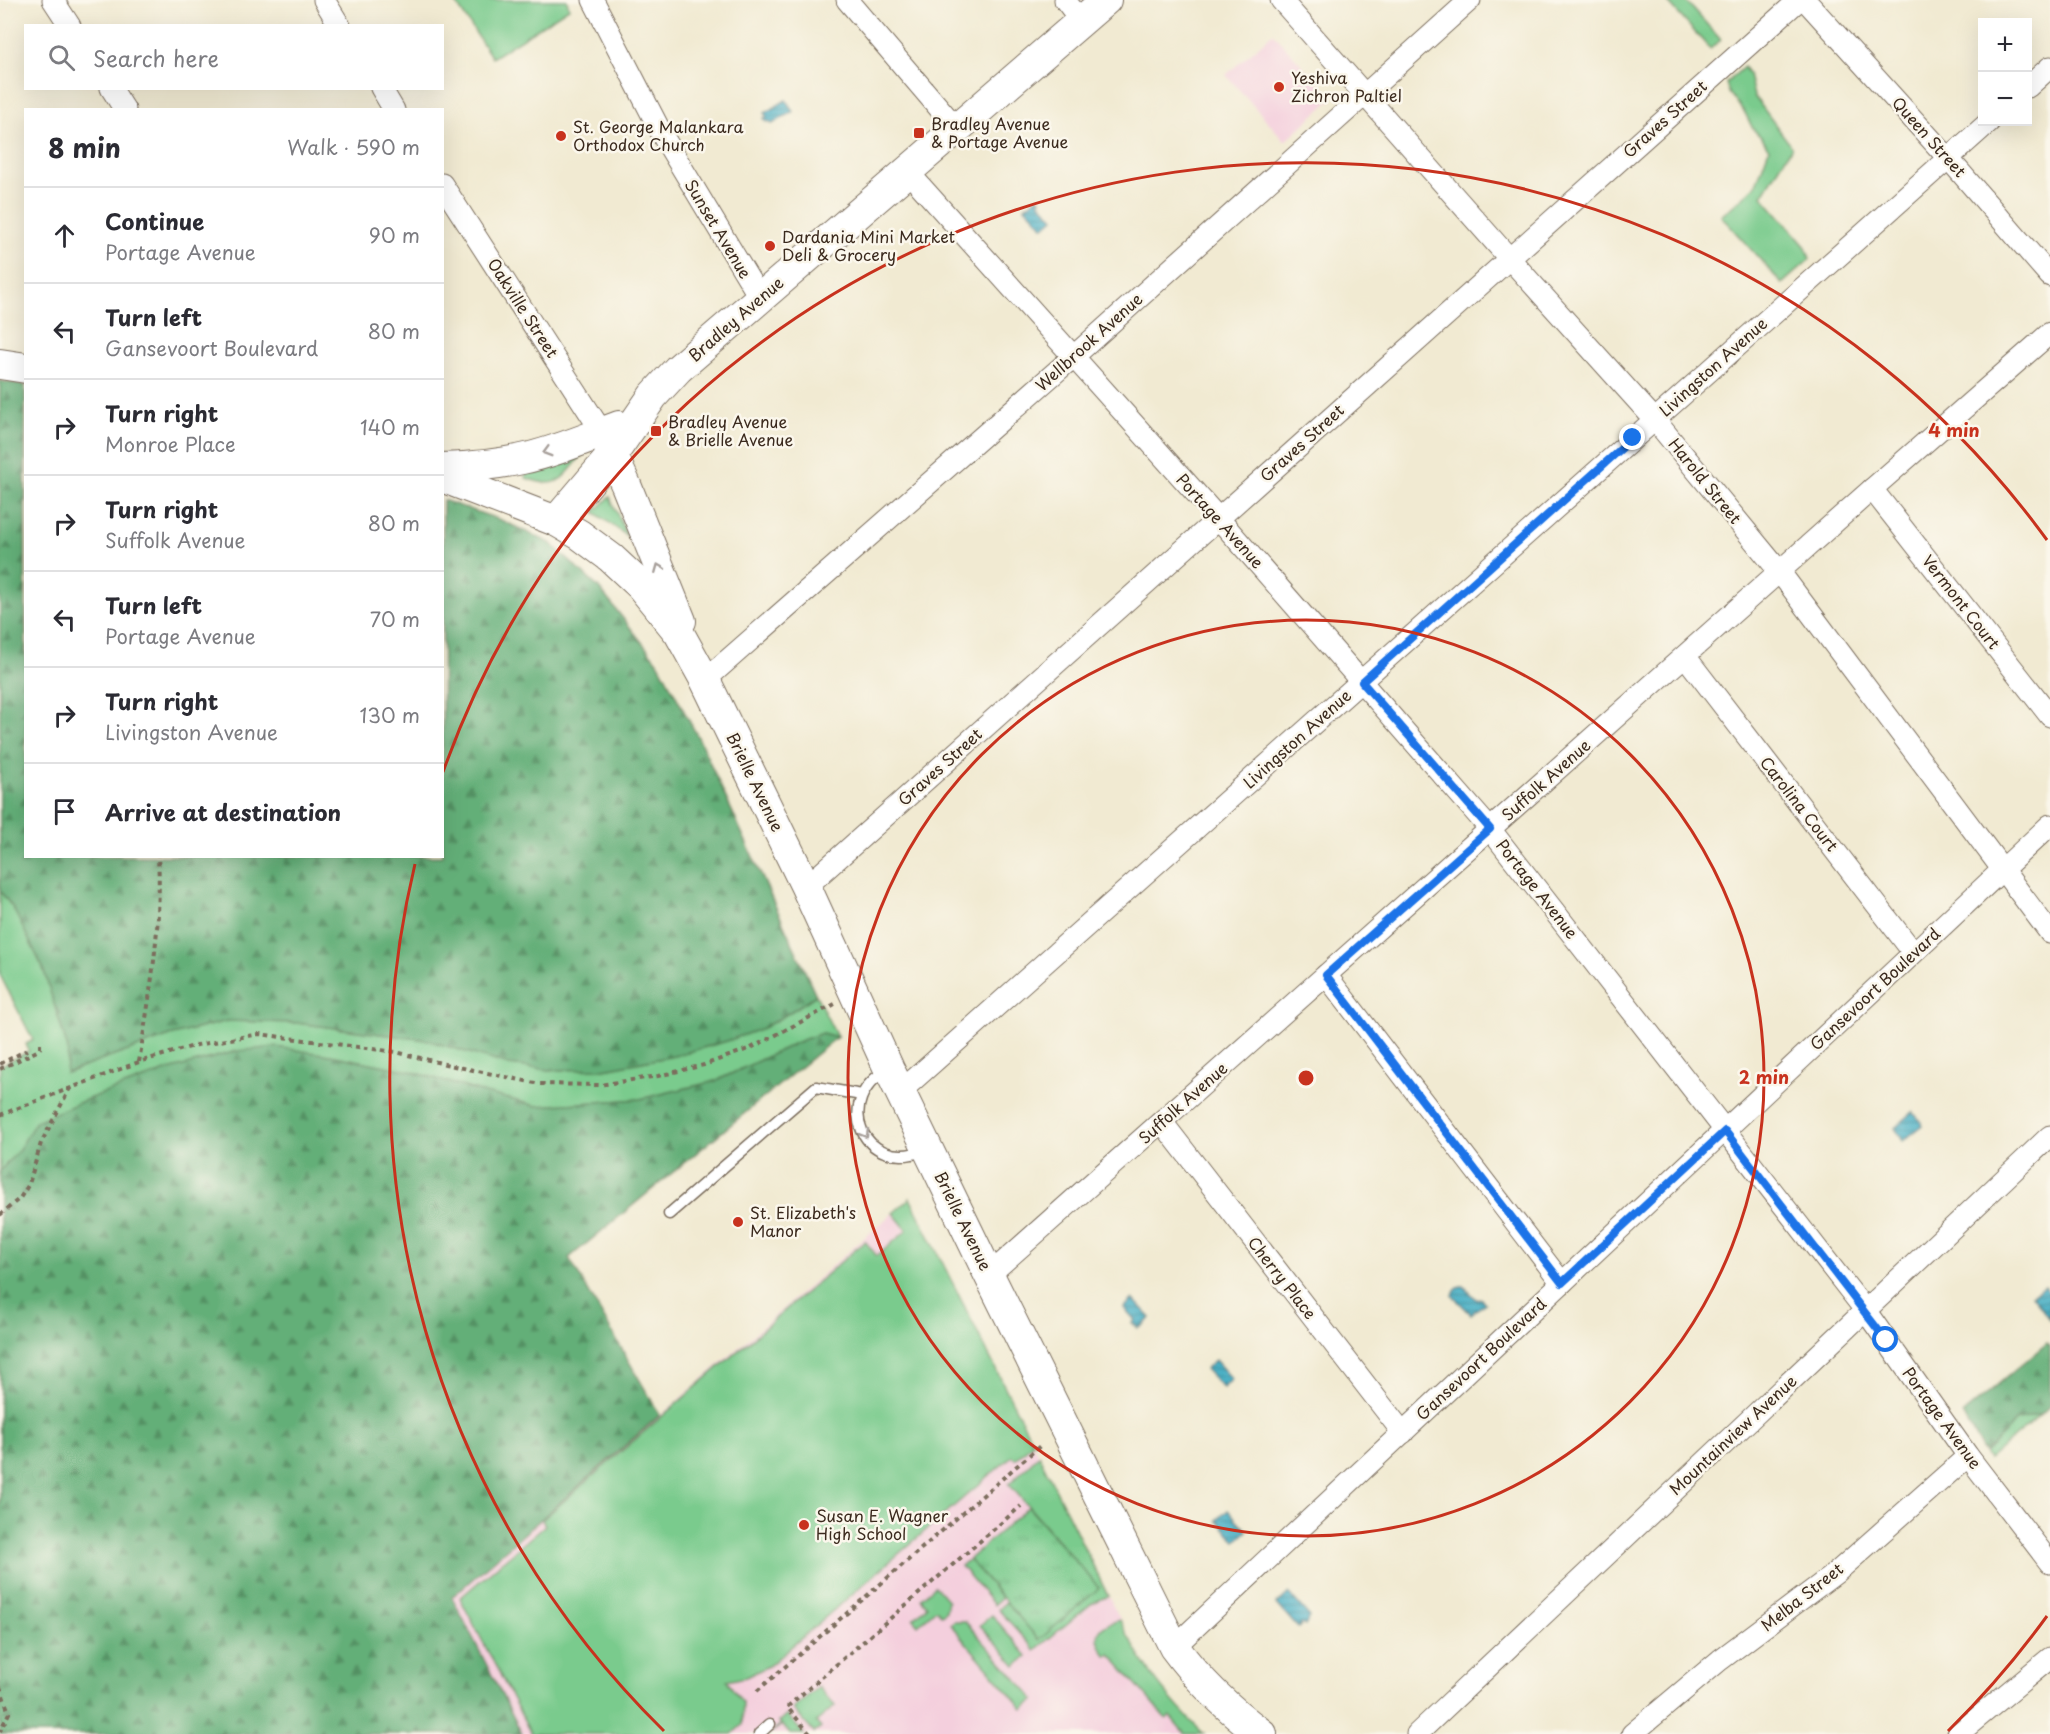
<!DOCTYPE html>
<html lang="en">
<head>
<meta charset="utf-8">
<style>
	:root { --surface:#fff; --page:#f7f7f7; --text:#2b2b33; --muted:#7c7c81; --line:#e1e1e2 }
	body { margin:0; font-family:"Playpen Sans",sans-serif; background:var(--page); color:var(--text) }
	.controls { position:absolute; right:18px; top:18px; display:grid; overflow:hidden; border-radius:0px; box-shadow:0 6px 24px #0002 }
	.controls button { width:54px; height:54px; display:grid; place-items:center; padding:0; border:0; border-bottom:2px solid var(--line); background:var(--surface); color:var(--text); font:30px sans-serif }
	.stop { position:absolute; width:18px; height:18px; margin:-14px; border:4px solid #1a73e8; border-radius:50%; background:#fff }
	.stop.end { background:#1a73e8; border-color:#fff; box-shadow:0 2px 6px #0008 }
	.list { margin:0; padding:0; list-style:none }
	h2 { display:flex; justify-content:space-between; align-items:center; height:78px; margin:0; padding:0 24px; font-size:26px }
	h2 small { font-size:20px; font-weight:400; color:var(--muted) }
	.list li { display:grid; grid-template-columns:39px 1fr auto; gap:18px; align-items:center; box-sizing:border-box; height:96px; padding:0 24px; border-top:2px solid var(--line) }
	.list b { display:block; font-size:22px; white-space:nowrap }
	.list p { margin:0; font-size:20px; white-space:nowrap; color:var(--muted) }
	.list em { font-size:20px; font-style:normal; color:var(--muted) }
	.icon { flex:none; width:33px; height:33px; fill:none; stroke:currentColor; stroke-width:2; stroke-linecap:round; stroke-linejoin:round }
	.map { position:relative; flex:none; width:2050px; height:1734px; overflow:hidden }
	.search { position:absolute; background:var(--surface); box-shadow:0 6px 24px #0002; left:24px; top:24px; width:420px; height:66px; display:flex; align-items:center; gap:15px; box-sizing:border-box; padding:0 21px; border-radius:0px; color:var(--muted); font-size:22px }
	.panel { position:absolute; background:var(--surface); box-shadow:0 6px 24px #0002; left:24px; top:108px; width:420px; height:750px; border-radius:0px }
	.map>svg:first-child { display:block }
	.built { fill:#f4cfdd }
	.green { fill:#7acb8d; stroke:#5a7a56; stroke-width:1.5 }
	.forest { fill:url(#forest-firs); stroke:#4f6c4b; stroke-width:1.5 }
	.park { fill:url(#park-tufts); stroke:#5a7a56; stroke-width:1.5 }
	.water { fill:url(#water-rules); stroke:#406c71; stroke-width:1.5 }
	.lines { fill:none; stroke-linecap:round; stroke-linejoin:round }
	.lane-casing { stroke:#7b6d5d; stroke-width:13 }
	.street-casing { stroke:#7b6d5d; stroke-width:23 }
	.secondary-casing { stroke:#7b6d5d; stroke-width:32 }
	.path { stroke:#7b6d5d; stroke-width:4; stroke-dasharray:4.5 4.5; stroke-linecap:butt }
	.lane { stroke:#fff; stroke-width:10 }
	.street { stroke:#fff; stroke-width:21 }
	.secondary { stroke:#fff; stroke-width:30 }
	.oneway { stroke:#a79f9a }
	.route { stroke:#1a73e8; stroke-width:8 }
	.ring { fill:none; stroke:#c8321e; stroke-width:3 }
	.poi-dot { fill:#c8321e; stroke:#fbf7ec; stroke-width:2 }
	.labels { text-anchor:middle; stroke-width:5; stroke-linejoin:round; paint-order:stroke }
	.poi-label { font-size:16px; fill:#3b2a1e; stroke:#fbf7ec; text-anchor:start }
	.street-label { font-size:16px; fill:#3b2a1e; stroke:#fbf7ec }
	.centre { fill:#c8321e; stroke:#fbf7ec; stroke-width:3 }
	.ring-label { font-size:18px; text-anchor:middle; font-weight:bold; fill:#c8321e; stroke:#fbf7ec; stroke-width:5; stroke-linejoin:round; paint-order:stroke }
</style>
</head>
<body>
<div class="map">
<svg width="2050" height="1734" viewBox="0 0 2050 1734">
	<defs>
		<pattern id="forest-firs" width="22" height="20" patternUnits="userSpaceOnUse" patternTransform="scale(1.5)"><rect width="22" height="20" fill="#63af78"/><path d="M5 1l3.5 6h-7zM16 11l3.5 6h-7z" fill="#538f62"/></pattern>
		<pattern id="park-tufts" width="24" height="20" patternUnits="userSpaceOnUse" patternTransform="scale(1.5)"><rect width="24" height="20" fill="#7acb8d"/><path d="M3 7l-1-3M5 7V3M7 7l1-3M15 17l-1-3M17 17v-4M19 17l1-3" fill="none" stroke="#6aae79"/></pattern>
		<pattern id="water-rules" width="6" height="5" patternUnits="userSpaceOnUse" patternTransform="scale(1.5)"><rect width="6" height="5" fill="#45aec4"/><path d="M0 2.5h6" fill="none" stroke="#3b8e9f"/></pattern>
	</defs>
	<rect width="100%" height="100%" fill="#fbf7ec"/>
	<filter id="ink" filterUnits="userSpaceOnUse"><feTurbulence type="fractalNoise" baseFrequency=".0167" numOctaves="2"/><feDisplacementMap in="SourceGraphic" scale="12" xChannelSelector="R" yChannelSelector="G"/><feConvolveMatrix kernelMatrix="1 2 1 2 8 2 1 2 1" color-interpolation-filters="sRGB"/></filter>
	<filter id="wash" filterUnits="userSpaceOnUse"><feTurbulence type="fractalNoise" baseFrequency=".008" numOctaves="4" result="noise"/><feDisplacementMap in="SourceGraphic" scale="24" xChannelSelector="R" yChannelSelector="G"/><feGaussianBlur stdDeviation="1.35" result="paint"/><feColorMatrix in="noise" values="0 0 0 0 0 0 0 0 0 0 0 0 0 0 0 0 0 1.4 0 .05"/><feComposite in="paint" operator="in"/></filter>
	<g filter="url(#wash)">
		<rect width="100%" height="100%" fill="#f1ead2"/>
		<g class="built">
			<path d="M1273,33L1332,99L1285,141L1226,75Z"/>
			<path d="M910,1198L1125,1629L1147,1670L1180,1711L1204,1734H522L452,1597Z"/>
		</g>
		<g class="green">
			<path d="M454,0H567L569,8L492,58Z"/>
			<path d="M1666,0H1685L1721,40L1710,49Z"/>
			<path d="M1744,67L1749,75L1754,96L1792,147L1762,196L1806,247L1810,259L1782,284L1721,216L1750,191L1757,182L1769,149L1763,139L1753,129L1745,113L1729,93L1726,83Z"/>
			<path d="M582,455C562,480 558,490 526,478L525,473L553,467Z"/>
			<path d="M610,497L627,536L594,512Z"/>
			<path d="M0,891L13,908L43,968L68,1049L67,1073L173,1035L227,1021L297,1023L427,1040L509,1065L550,1070L604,1069L674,1056L727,1041L763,1028L787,1014L816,995L837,1037L822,1033L800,1041L716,1081L640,1099L537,1106L481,1092L410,1071L330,1055L237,1051L169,1070L88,1099L37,1121L18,1151L0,1171V1066L29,1051L26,1044L33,1040L0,975Z"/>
			<path d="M910,1198L1033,1443L1015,1459L1012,1456L770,1665L746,1677L727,1681L743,1703L742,1725L732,1734H531L460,1598L545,1525L542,1520L865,1241L877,1256L907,1230L893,1213Z"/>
			<path d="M2041,1414L1988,1460L1984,1453L2006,1432L2015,1421Z"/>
			<path d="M1039,1455L1108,1596L1091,1604L1035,1650L998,1609L1006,1602L1039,1640L1099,1588L1009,1484Z"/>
			<path d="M969,1559L1002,1598L994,1605L961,1566Z"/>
			<path d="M935,1586L948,1601L946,1611L942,1615L936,1609L918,1625L913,1619L927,1606L921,1598Z"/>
			<path d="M992,1615L1027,1656L1016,1666L980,1625Z"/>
			<path d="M1120,1620C1143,1667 1167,1698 1204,1734H1185L1170,1716L1166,1719L1110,1654L1107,1656C1091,1636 1097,1626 1120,1620Z"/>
			<path d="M954,1621H965L1035,1700L1023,1709L950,1624Z"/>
			<path d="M818,1687L835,1706L816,1722L821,1728L814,1733L793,1709Z"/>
			<path d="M787,1715L804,1734H790L782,1725L769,1734L781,1724L779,1722Z"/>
		</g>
		<g class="forest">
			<path d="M0,381L25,385L26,856H442L443,500L501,520L550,543L599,588L659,664L699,739L816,995L787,1014L763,1028L727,1041L674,1056L604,1069L550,1070L509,1065L427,1040L297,1023L227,1021L173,1035L66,1073L68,1049L43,968L13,908L0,891Z"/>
			<path d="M822,1033L837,1037L569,1258L660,1415L452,1597L522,1734H0V1171L18,1151L36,1121L88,1099L169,1070L237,1051L276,1047L330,1055L410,1071L481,1092L537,1106L640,1099L716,1081L800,1041Z"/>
			<path d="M2047,1343L2050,1347V1406L2041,1414L2015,1421L2006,1432L1984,1453L1963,1414Z"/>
		</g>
		<path class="park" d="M1028,1507L1099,1588L1039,1640L969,1559Z"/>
		<g class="water">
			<path d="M786,100L793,112L772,124L769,121L766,122L764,118L767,117L765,113Z"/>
			<path d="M1038,197L1041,200L1039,202L1054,218L1044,227L1025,207Z"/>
			<path d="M1913,1112L1923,1125L1903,1141L1895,1128Z"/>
			<path d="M1460,1286H1464L1477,1300L1480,1298L1485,1303L1471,1314L1453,1296L1454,1292Z"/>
			<path d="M2044,1286L2050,1294L2049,1319L2032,1295Z"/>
			<path d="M1133,1299L1151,1318L1141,1327L1140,1326L1138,1328L1132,1323L1135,1320L1124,1308Z"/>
			<path d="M1215,1360L1232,1379L1223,1388L1205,1369Z"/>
			<path d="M1228,1510L1247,1531L1236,1541L1217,1520Z"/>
			<path d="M1289,1593L1310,1617L1305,1626L1302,1624L1298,1628L1277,1604Z"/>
		</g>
	</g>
	<g filter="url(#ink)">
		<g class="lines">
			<g class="lane-casing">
				<g id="lane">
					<path d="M889,1069C830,1100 864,1175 925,1150"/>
					<path d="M669,1214L816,1087L862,1095"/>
					<path d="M759,1734L770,1724"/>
				</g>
			</g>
			<g class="street-casing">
				<g id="street">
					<path d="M53,0L70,26"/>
					<path d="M324,0L340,26"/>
					<path d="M593,0L664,138L760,298"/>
					<path d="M847,0L957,129"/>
					<path d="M1065,0L1081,21"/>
					<path d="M1281,0L1509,258L1654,419L1779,571L2050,933"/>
					<path d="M1805,0L1948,158L2050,276"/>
					<path d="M2028,87L2050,67"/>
					<path d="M111,88L125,110"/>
					<path d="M381,88L394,110"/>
					<path d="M908,172L1219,519L1490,829L1865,1310L1968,1456L2050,1563"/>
					<path d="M442,184L602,432"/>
					<path d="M1872,489L2050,716"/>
					<path d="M1685,656L1913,952"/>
					<path d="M705,680L1073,357L1470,0"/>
					<path d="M806,887L1799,0"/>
					<path d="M1326,975L1562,1283"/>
					<path d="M900,1092C1264,770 1625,444 1989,122"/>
					<path d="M1162,1122L1403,1433"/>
					<path d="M989,1275L1872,489L2050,333"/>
					<path d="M1174,1647L2050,825"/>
					<path d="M1417,1734L2050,1136"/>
					<path d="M1632,1734L1720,1660L1837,1572L1968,1456"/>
					<path d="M1958,1734L2050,1658"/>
				</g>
			</g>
			<g class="secondary-casing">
				<g id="secondary">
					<path d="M0,364L26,368"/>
					<path d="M602,432L626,485L681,621"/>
					<path d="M442,468C469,467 495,465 522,459C555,452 587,438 619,426"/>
					<path d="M442,477L556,521L580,535L611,558L640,585L679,633L705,680L806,887L889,1069L989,1275L1174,1647C1199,1681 1228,1709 1262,1734"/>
					<path d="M556,521L613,454L653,396L678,369L1106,0"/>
				</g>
			</g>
			<g class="path">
				<path d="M139,1062C150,994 162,925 158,856"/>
				<path d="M0,1064L27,1050"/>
				<path d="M0,1069L37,1051L40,1048V1041"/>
				<path d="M0,1115L139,1062L197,1045L259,1034L396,1052L449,1065L540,1084L599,1085L658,1076L704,1065L751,1048L835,1004"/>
				<path d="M0,1215L20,1198L29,1184L41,1143L70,1088"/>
				<path d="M0,1687L9,1713L0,1731"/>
				<path d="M757,1691L1041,1445"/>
				<path d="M810,1734L787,1707L1021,1506"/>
			</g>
			<use href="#lane" class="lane"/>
			<use href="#street" class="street"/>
			<use href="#secondary" class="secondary"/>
		</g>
		<defs><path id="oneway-chevron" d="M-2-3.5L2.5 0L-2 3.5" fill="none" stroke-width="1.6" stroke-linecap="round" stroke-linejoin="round" transform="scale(1.5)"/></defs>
		<g class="oneway">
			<use href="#oneway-chevron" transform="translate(547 452) rotate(164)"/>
			<use href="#oneway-chevron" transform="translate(659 568) rotate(-112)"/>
			<use href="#oneway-chevron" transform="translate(865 1134) rotate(60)"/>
		</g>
	</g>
	<g class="lines" filter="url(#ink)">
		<path class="route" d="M1633,438L1362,682L1490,829L1326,975L1562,1283L1725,1131L1886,1340"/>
	</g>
	<g class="ring">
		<circle cx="1306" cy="1078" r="458"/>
		<path d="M2047 1616A916 916 0 0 1 1948 1731M664 1731A916 916 0 0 1 415 864M443 772A916 916 0 0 1 2047 540"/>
	</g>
	<g class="poi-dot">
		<circle cx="1279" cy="87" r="6"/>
		<rect x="913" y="127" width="12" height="12" rx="3"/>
		<circle cx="561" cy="136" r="6"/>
		<circle cx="770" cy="246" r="6"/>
		<rect x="650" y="425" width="12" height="12" rx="3"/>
		<circle cx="738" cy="1222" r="6"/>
		<circle cx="804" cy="1525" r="6"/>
	</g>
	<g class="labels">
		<g class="poi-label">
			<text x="1291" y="84">Yeshiva<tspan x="1291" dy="18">Zichron Paltiel</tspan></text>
			<text x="931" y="130">Bradley Avenue<tspan x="931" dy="18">&amp; Portage Avenue</tspan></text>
			<text x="573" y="133">St. George Malankara<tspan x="573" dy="18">Orthodox Church</tspan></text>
			<text x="782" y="243">Dardania Mini Market<tspan x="782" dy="18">Deli &amp; Grocery</tspan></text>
			<text x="668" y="428">Bradley Avenue<tspan x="668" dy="18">&amp; Brielle Avenue</tspan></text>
			<text x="750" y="1219">St. Elizabeth's<tspan x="750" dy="18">Manor</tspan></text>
			<text x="816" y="1522">Susan E. Wagner<tspan x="816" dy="18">High School</tspan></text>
		</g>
		<g class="street-label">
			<text transform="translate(1665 119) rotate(-42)" y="6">Graves Street</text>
			<text transform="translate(1929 137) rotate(48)" y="6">Queen Street</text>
			<text transform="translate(718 229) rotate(59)" y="6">Sunset Avenue</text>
			<text transform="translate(523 308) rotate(57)" y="6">Oakville Street</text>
			<text transform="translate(736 319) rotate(-41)" y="6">Bradley Avenue</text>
			<text transform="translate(1089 342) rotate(-42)" y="6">Wellbrook Avenue</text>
			<text transform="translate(1713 367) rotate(-42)" y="6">Livingston Avenue</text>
			<text transform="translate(1302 443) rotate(-42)" y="6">Graves Street</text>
			<text transform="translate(1705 481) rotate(51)" y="6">Harold Street</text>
			<text transform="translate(1220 521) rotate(48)" y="6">Portage Avenue</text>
			<text transform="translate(1961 602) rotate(52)" y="6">Vermont Court</text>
			<text transform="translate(1297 739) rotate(-42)" y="6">Livingston Avenue</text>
			<text transform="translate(940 767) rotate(-42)" y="6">Graves Street</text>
			<text transform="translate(1546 780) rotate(-42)" y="6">Suffolk Avenue</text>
			<text transform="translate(755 782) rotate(64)" y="6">Brielle Avenue</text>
			<text transform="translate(1799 804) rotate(52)" y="6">Carolina Court</text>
			<text transform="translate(1537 889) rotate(52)" y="6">Portage Avenue</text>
			<text transform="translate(1875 989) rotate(-43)" y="6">Gansevoort Boulevard</text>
			<text transform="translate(1183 1103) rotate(-42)" y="6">Suffolk Avenue</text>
			<text transform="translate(963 1221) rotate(64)" y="6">Brielle Avenue</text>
			<text transform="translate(1282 1278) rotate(52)" y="6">Cherry Place</text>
			<text transform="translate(1481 1359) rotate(-43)" y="6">Gansevoort Boulevard</text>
			<text transform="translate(1942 1418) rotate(54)" y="6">Portage Avenue</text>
			<text transform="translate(1733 1435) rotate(-43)" y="6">Mountainview Avenue</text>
			<text transform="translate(1802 1597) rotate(-38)" y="6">Melba Street</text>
		</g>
	</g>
	<circle cx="1306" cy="1078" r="9" class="centre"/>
	<g class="ring-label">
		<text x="1954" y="437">4 min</text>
		<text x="1764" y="1084">2 min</text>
	</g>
</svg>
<div class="controls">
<button>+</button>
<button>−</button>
</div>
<div class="stop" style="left:1886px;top:1340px"></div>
<div class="stop end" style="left:1633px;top:438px"></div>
<div class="search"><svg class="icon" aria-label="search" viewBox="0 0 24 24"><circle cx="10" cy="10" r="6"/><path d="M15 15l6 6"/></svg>Search here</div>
<section class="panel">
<h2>8 min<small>Walk · 590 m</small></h2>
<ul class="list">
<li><svg class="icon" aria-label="ahead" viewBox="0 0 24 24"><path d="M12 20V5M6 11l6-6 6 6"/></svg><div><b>Continue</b><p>Portage Avenue</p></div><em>90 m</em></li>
<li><svg class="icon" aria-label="left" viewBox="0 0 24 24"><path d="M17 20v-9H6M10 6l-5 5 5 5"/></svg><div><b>Turn left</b><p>Gansevoort Boulevard</p></div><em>80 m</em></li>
<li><svg class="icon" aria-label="right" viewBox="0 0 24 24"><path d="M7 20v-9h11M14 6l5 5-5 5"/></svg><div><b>Turn right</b><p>Monroe Place</p></div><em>140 m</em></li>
<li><svg class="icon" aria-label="right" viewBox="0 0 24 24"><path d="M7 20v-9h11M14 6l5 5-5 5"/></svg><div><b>Turn right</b><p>Suffolk Avenue</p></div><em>80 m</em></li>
<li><svg class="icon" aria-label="left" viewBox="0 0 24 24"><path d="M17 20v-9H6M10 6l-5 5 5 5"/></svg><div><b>Turn left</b><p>Portage Avenue</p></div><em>70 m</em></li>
<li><svg class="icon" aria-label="right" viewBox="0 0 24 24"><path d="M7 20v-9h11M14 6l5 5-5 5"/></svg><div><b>Turn right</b><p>Livingston Avenue</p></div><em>130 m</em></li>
<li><svg class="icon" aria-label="arrive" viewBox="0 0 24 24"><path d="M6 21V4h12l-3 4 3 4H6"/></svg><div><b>Arrive at destination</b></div></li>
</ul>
</section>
</div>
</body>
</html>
